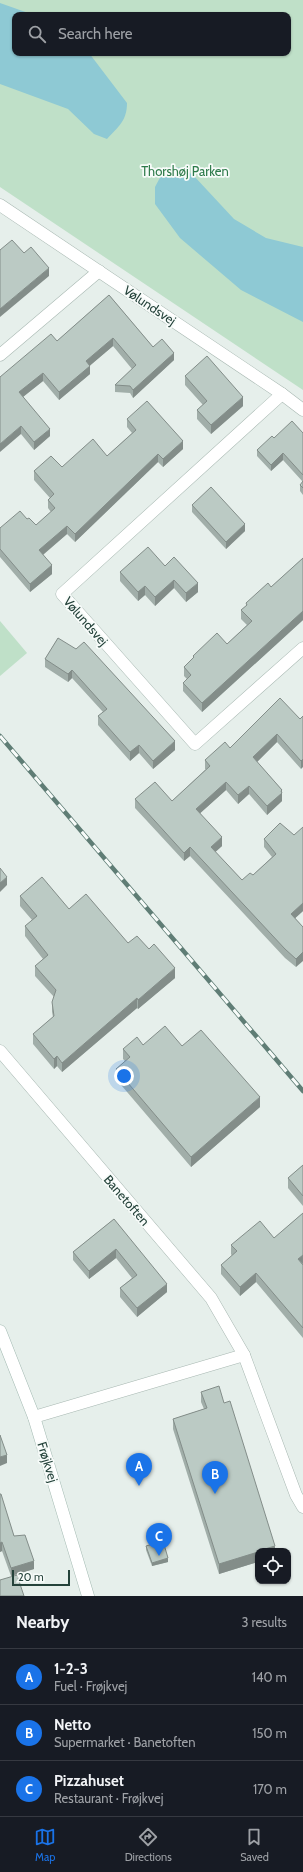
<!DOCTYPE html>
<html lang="en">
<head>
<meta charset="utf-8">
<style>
	:root { --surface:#171b24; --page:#20242c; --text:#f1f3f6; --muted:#9ea1a6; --line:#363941; --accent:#1a73e8 }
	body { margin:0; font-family:Cabin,sans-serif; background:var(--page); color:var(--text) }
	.controls { position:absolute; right:12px; bottom:12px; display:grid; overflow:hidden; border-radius:8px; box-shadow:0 1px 3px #0004 }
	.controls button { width:36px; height:36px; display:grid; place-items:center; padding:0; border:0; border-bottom:1px solid var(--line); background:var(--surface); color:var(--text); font:20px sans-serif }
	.scale { position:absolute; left:12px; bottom:10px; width:58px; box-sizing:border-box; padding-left:4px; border:2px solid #24423a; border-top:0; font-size:11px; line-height:14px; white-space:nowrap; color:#24423a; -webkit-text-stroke:3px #f7fbf9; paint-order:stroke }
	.you { position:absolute; left:124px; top:1076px; width:14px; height:14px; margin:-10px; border:3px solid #fff; border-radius:50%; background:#1a73e8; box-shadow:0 0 0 6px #1a73e833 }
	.badge { display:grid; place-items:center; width:26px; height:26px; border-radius:50%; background:var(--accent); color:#fff; font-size:13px; font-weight:700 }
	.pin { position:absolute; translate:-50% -33px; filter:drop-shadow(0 1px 2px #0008) }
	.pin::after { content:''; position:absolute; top:21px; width:14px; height:12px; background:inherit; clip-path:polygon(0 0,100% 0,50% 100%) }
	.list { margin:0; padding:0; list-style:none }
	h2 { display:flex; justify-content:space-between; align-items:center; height:52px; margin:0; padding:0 16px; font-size:17px }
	h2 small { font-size:13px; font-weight:400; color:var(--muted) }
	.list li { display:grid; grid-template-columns:26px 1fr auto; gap:12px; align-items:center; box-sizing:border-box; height:56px; padding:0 16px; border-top:1px solid var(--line) }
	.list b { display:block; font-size:15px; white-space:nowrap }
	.list p { margin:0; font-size:13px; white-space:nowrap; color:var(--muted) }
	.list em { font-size:13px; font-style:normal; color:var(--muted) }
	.icon { flex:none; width:22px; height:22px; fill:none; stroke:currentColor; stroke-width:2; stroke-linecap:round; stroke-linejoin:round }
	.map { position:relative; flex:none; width:303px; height:1596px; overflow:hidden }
	.search { position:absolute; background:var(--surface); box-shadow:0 1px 3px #0004; left:12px; right:12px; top:12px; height:44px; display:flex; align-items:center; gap:10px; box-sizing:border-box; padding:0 14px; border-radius:8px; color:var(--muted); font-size:15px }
	.sheet { height:220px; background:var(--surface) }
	nav { display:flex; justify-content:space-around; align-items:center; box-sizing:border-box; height:56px; border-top:1px solid var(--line); background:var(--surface); font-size:11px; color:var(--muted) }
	nav a { display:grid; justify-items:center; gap:2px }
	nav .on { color:var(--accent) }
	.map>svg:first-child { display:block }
	.green { fill:#bfe0c8; fill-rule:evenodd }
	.water { fill:#8ec9d4 }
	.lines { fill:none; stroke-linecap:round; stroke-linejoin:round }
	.street-casing { stroke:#a8b8b2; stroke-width:13 }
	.secondary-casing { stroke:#a4bbb3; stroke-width:13 }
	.street { stroke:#fff; stroke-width:12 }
	.secondary { stroke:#fff; stroke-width:12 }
	.rail-casing { stroke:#5f7d75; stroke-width:4.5 }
	.rail { stroke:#f7fbf9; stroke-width:3; stroke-dasharray:9; stroke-linecap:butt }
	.wall { fill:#a1aea9 }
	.shaded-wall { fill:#838d89 }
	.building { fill:#bbcac4; stroke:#838d89 }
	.labels { text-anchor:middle; stroke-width:3.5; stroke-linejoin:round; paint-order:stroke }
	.park-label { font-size:13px; fill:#2d7a4a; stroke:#f7fbf9 }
	.street-label { font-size:13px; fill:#24423a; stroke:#f7fbf9 }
</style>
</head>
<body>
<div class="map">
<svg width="303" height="1596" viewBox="0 0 303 1596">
	<rect width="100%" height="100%" fill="#e6efeb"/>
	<g class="green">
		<path d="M0,0H303V390L0,187ZM15,15H288V53H15Z"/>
		<path d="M0,621L27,653L0,676Z"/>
	</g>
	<g class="water">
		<path d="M0,3L34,15H15V53H89L127,103C127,121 118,127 107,139L94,134L68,109L0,84Z"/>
		<path d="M171,167L183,168L194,176L234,219L266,238L303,247V322L241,290L180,238L155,204V187L164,170Z"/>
	</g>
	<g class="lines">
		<g class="street-casing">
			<g id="street">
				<path d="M0,205L282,394L303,410"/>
				<path d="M0,355L99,271"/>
				<path d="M282,394L62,594L195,744L303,648"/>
				<path d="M0,1051L211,1298L244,1355L296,1495L303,1507"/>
				<path d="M34,1417L244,1355"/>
			</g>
		</g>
		<g class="secondary-casing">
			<path id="secondary" d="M0,1331L34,1417L88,1596"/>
		</g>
		<use href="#street" class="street"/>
		<use href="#secondary" class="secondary"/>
		<g class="rail-casing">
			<path id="rail" d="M0,736L303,1091"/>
		</g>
		<use href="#rail" class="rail"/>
	</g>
	<g class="wall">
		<path d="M109,295L153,347L174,360L133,398L130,393L115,392V385L132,369L113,346L89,366L90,374L59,400L43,381L23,397L50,436L34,450L21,434L0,377L57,341Z"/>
		<path d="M185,376L243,406L211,434L197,419V410L203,405L185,385Z"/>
		<path d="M127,419L183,449L163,467L158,462L75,542L67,534L43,555L52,574L30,592L0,557V528L27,519L36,525L51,512L48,508V500L50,498L34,480V471L62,467L107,456L132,433L127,427Z"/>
		<path d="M303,433V495L300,491V485L303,482L283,460L271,471L257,456V450L274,438Z"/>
		<path d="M192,505L245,531L226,549L192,512Z"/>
		<path d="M303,558V620L202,712L183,691V683L187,679L184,676V667L193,659V656L227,644L247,625L241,619V610L246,606V603L271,587Z"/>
		<path d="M165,566L198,592L186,602L174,588L155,606L145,595L138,601L120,581V572Z"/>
		<path d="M58,638L175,750L153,769L139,753L130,761L98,725V716L103,712L72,678L68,682L45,667V659Z"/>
		<path d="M303,716L301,769L277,742L257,762L282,790V801L267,815L249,794L238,804L226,790L200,813L222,846L215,852L242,880L253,875L272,857L264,847V839L280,823L303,911L295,918L303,927L296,967L285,958L190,856L184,861L135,808V799L172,801L206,769H205V760L230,748L300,719Z"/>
		<path d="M20,896L69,909L128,943L175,978L138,1009L137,1008L62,1072L57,1066L54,1069L33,1044V1034L53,1017L52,1012V1002L54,997L35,976V966L43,959L25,936V926L32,920L20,906Z"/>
		<path d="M143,1045L182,1046L260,1107L191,1167L116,1079V1069L125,1061L123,1059V1049Z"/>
		<path d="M303,1165V1206L288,1188V1178Z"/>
		<path d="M303,1213V1338L256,1282L240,1296L221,1274V1265L232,1256L231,1254V1245L274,1238Z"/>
		<path d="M114,1219L167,1292L137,1317L120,1297V1288L132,1278L116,1258L89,1279L73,1260V1252Z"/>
		<path d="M201,1392L275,1551H258V1562L219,1574L173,1429V1419L204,1409L201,1402Z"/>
		<path d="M0,1494L14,1536L34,1569L11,1576L2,1551L0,1552Z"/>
		<path d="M146,1546L168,1562L152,1566L146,1550Z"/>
	</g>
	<g class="shaded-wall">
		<path d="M49,268V276L0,317V309Z"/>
		<path d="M113,338V346L86,369V361Z"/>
		<path d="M174,353V360L133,398V390Z"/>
		<path d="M90,366V374L59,400V392Z"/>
		<path d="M43,373V381L19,400V392Z"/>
		<path d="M243,397V406L211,434V425Z"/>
		<path d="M21,426V434L0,452V444Z"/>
		<path d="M50,429V436L34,450V442Z"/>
		<path d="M183,441V449L163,467V459Z"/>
		<path d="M283,453V460L271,471V465Z"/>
		<path d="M158,454V462L75,542V534Z"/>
		<path d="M245,524V531L226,549V542Z"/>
		<path d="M67,526V534L39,558V550Z"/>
		<path d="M52,565V574L30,592V584Z"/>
		<path d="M174,580V588L155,606V597Z"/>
		<path d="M198,583V592L186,602V593Z"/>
		<path d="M145,586V595L138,601V592Z"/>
		<path d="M303,611V620L202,712V703Z"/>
		<path d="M72,670V678L68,682V674Z"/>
		<path d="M277,734V742L253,766V757Z"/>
		<path d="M175,741V750L153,769V761Z"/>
		<path d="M139,745V753L130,761V752Z"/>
		<path d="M303,759V767L301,769V761Z"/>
		<path d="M226,782V790L196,817V809Z"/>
		<path d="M249,786V794L238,804V795Z"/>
		<path d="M282,790V801L267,815V806Z"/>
		<path d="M222,837V846L211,856V847Z"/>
		<path d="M190,847V856L184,861V853Z"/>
		<path d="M7,877V885L0,892V883Z"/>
		<path d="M303,903V911L291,922V914Z"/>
		<path d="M303,952V961L296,967V959Z"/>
		<path d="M175,968V978L138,1009V1000Z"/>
		<path d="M137,998V1008L62,1072V1063Z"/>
		<path d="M57,1056V1066L54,1069V1059Z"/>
		<path d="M260,1097V1107L191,1167V1157Z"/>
		<path d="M116,1249V1258L89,1279V1271Z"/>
		<path d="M303,1255V1264L298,1259Z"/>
		<path d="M256,1273V1282L240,1296V1287Z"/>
		<path d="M167,1284V1292L137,1317V1308Z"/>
		<path d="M7,1455V1463L0,1466V1457Z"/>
		<path d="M2,1542V1551L0,1552V1543Z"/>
		<path d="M275,1546V1551H260Z"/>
		<path d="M258,1552V1562L219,1574V1564Z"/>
		<path d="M168,1558V1562L152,1566V1563Z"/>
		<path d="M34,1561V1569L11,1576V1568Z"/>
	</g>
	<g class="building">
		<path d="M12,240L24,253L31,247L49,268L0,309V250Z"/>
		<path d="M109,295L153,347L162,339L174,353L133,390L130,386L115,385L136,365L113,338L86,361L90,366L59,392L43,373L19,392L50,429L34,442L21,426L0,444V377L51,334L57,341Z"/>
		<path d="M207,356L243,397L211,425L197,410L207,401L185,376Z"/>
		<path d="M147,401L183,441L163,459L158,454L75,534L67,526L39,550L52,565L30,584L0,549V528L20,511L27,519L29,518L36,525L55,508L48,500L54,494L34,471L51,456L62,467L93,439L107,456L136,430L127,419Z"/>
		<path d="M292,421L303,433V475L283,453L271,465L257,450L272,436L274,438Z"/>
		<path d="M303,481V488L300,485Z"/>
		<path d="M211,487L245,524L226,542L192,505Z"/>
		<path d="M148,547L165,566L174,557L198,583L186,593L174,580L155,597L145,586L138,592L120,572Z"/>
		<path d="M303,558V611L202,703L183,683L191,675L184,667L194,657L193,656L217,633L227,644L252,621L241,610L247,605L246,603L268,583L271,587Z"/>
		<path d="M58,638L76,649L84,642L175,741L153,761L139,745L130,752L98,716L107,709L72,670L68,674L45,659Z"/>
		<path d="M280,698L300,719L303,716V759L301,761L277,734L253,757L282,790L281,791L282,793L267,806L249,786L238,795L226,782L196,809L222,837L211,847L242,880L250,873L253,875L276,854L264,839L280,823L294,835L303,827V903L291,914L303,927V952L296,959L285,949L190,847L184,853L135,799L155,782L172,801L210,766L205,760L225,742L230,748Z"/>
		<path d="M0,868L7,877L0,883Z"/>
		<path d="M42,877L69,909L86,894L128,943L137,936L149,949L154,944L175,968L138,1000L137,998L62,1063L57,1056L54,1059L33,1034L54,1016L52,1002L56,990L35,966L48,955L25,926L37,916L20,896Z"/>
		<path d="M165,1026L182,1046L201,1030L260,1097L191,1157L116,1069L130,1057L123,1049L137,1037L143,1045Z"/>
		<path d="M303,1165V1196L288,1178Z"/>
		<path d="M303,1213V1255L298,1259L303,1265V1328L256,1273L240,1287L221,1265L237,1251L231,1245L260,1221L274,1238Z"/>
		<path d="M114,1219L167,1284L137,1308L120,1288L137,1275L116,1249L89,1271L73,1252Z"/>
		<path d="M219,1386L224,1403L230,1401L275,1546L258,1551V1552L219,1564L173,1419L207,1408L201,1392Z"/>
		<path d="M0,1435L7,1455L0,1457Z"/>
		<path d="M0,1494H1L14,1536L25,1535L34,1561L11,1568L2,1542L0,1543Z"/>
		<path d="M163,1541L168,1558L152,1563L146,1546Z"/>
		<path d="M17,1575L24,1596H0V1580Z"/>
	</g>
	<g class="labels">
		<g class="park-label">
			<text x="185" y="176">Thorshøj Parken</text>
		</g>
		<g class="street-label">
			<text transform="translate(150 305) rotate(34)" y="5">Vølundsvej</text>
			<text transform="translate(86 621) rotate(49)" y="5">Vølundsvej</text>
			<text transform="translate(127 1200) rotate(49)" y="5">Banetoften</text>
			<text transform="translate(48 1462) rotate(73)" y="5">Frøjkvej</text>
		</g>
	</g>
</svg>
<div class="controls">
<button><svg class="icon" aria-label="locate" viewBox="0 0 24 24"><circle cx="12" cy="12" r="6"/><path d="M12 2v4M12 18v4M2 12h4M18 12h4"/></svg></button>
</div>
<div class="scale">20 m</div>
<div class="you"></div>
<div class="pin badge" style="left:139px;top:1486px">A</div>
<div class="pin badge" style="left:215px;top:1494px">B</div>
<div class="pin badge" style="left:159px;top:1556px">C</div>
<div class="search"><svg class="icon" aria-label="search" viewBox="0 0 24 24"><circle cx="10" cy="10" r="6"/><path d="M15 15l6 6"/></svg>Search here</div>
</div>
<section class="sheet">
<h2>Nearby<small>3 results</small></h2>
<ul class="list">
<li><span class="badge">A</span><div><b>1-2-3</b><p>Fuel · Frøjkvej</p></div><em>140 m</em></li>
<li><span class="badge">B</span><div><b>Netto</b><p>Supermarket · Banetoften</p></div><em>150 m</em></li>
<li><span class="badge">C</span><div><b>Pizzahuset</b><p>Restaurant · Frøjkvej</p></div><em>170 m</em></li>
</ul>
</section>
<nav>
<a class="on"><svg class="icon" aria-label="map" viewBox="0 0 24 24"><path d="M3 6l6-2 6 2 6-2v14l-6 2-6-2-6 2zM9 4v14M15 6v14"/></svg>Map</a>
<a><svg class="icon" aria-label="directions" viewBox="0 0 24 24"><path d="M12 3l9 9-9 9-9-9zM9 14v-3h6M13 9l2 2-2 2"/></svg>Directions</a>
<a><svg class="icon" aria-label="saved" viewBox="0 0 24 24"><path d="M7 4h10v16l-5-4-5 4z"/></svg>Saved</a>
</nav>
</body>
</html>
